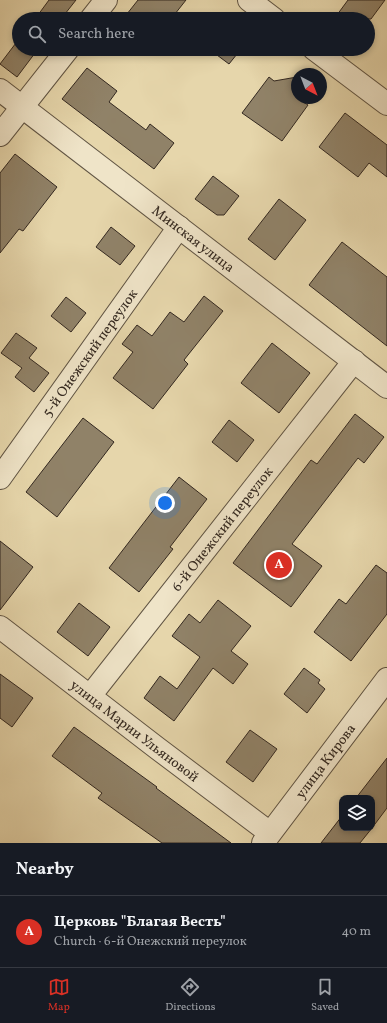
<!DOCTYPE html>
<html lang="en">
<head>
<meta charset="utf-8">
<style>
	:root { --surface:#171b24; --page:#20242c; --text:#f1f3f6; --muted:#9ea1a6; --line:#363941; --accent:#d93025 }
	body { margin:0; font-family:Vollkorn,serif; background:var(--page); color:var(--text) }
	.controls { position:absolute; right:12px; bottom:12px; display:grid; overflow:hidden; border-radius:8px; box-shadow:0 2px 6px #0003 }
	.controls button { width:36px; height:36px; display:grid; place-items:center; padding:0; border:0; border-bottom:1px solid var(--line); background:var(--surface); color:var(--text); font:20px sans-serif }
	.compass { position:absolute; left:291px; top:68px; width:36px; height:36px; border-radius:50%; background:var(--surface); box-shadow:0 2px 6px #0003; rotate:138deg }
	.you { position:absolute; left:165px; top:503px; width:14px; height:14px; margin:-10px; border:3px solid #fff; border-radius:50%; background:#1a73e8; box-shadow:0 0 0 6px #1a73e833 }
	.badge { display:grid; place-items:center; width:26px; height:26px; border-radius:50%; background:var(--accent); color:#fff; font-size:13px; font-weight:700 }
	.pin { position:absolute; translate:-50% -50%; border:2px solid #fff; box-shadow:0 1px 4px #0006 }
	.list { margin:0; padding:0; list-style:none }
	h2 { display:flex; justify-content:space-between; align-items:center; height:52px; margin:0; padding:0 16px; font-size:17px }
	h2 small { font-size:13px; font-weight:400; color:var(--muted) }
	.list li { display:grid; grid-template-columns:26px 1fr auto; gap:12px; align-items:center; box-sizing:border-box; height:72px; padding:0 16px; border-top:1px solid var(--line) }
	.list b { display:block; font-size:15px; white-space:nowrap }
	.list p { margin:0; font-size:13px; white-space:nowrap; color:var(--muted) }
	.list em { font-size:13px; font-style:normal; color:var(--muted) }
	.icon { flex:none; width:22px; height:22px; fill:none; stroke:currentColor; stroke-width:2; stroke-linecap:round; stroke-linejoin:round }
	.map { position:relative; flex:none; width:387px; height:843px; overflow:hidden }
	.search { position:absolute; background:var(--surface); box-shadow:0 2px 6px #0003; left:12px; right:12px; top:12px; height:44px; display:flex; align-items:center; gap:10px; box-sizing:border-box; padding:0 14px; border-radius:22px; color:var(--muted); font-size:15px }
	.sheet { height:124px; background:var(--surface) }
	nav { display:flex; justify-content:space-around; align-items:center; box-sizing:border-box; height:56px; border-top:1px solid var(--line); background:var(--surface); font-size:11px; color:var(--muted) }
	nav a { display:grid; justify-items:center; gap:2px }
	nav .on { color:var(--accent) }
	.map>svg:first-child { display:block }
	.building { fill:#908268; stroke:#332820 }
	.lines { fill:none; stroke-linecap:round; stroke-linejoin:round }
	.minor-casing { stroke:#605443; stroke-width:24 }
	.minor { stroke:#efe4c8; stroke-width:22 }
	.labels { text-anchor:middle; stroke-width:4; stroke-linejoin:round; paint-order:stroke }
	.street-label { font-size:14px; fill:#332820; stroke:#efe4c8 }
</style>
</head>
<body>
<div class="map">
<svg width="387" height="843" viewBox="0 0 387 843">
	<rect width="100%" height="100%" fill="#e6d6ab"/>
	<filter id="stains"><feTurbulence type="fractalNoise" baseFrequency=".005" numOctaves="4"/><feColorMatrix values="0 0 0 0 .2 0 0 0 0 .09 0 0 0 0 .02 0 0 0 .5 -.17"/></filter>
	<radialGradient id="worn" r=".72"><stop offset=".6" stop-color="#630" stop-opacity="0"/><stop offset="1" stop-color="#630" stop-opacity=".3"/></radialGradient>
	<g class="building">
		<path d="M49,0H76L61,19H35Z"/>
		<path d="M138,0H186L171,19H123Z"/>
		<path d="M348,0H385L371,19H334Z"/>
		<path d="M19,39V49H38L17,77L0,64Z"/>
		<path d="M209,49H241L229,64Z"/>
		<path d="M87,68L117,91L109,102L146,130L150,124L174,143L154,169L62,99Z"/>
		<path d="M269,77L274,81L297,77V98L308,105L282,141L242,113Z"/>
		<path d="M345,113L387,145V177L369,163L358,177L319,147Z"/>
		<path d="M15,154L57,187L23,231L19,229L0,253V173Z"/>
		<path d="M213,176L239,196L224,215H217L195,199Z"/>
		<path d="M279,199L306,220L275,260L248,239Z"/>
		<path d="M111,227L135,246L120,265L96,247Z"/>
		<path d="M342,242L387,277V346L309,285Z"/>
		<path d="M204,296L223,311L184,360L188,364L153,409L113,378L133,352L122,344L137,325L152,336L170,312L184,322Z"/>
		<path d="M66,297L86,313L71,332L51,316Z"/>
		<path d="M16,333L37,348L29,358L49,373L34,392L15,377L22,368L1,353Z"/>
		<path d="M272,343L310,373L279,413L241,383Z"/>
		<path d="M355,414L384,437L364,463L358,458L292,544L322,566L291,607L233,563L311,460L317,464Z"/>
		<path d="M83,418L114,442L57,517L26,492Z"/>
		<path d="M229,420L254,440L237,462L212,442Z"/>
		<path d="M179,477L207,499L170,547L173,549L139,592L109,568Z"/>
		<path d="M0,541L33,567L0,610Z"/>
		<path d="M376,565L387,573V614L351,661L314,632L339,599L346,604Z"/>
		<path d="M218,600L251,626L231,651L248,664L233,684L213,668L174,721L144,698L160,676L177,689L200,657L172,636L189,614L200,623Z"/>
		<path d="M79,603L110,627L88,656L57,632Z"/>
		<path d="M304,668L320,680L318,683L325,689L307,713L284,694Z"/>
		<path d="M0,674L33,698L12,727L0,718Z"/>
		<path d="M74,727L157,787L156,788L231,843H162L98,798L102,793L52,756Z"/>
		<path d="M250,730L277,749L253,782L226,762Z"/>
		<path d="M387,758V808L372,828V798H356Z"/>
		<path d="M342,816V828H372L360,843H321Z"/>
	</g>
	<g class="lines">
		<g class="minor-casing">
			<g id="minor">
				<path d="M249,0L274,19"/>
				<path d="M91,19L106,0"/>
				<path d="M314,49L387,104"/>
				<path id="s1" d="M0,90L387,387"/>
				<path d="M0,135L68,49"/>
				<path id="s2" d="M0,478L179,227"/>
				<path id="s3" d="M0,627L157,748L270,833"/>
				<path id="s4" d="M90,696L354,361"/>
				<path id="s5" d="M263,843L387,679"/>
			</g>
		</g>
		<use href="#minor" class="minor"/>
	</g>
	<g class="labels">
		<g class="street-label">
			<text dy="5" stroke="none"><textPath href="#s1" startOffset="244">Минская улица</textPath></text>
			<text dy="5" stroke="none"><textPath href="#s2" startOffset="154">5-й Онежский переулок</textPath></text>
			<text dy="5" stroke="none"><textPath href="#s4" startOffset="213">6-й Онежский переулок</textPath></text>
			<text dy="5" stroke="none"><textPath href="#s3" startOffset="170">улица Марии Ульяновой</textPath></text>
			<text dy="5" stroke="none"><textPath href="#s5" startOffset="103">улица Кирова</textPath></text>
		</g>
	</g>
	<rect width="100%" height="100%" filter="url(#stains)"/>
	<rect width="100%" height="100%" fill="url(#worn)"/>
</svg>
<div class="controls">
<button><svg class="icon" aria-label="layers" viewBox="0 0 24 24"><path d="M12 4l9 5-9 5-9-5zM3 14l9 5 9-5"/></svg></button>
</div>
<svg class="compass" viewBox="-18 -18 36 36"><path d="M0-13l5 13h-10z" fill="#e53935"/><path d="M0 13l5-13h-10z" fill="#9ea1a6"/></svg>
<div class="you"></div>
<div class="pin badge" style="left:279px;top:565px">A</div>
<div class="search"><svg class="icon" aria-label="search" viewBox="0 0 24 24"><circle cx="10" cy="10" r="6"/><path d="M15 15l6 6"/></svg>Search here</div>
</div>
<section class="sheet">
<h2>Nearby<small></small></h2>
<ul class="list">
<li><span class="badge">A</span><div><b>Церковь &quot;Благая Весть&quot;</b><p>Church · 6-й Онежский переулок</p></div><em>40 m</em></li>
</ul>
</section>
<nav>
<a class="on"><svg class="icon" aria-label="map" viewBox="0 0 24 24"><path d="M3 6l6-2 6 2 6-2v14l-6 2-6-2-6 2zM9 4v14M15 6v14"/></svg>Map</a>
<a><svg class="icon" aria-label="directions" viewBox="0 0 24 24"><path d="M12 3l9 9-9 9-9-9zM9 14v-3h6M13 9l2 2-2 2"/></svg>Directions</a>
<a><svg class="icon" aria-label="saved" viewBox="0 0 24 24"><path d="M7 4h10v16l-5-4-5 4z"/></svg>Saved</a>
</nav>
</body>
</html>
